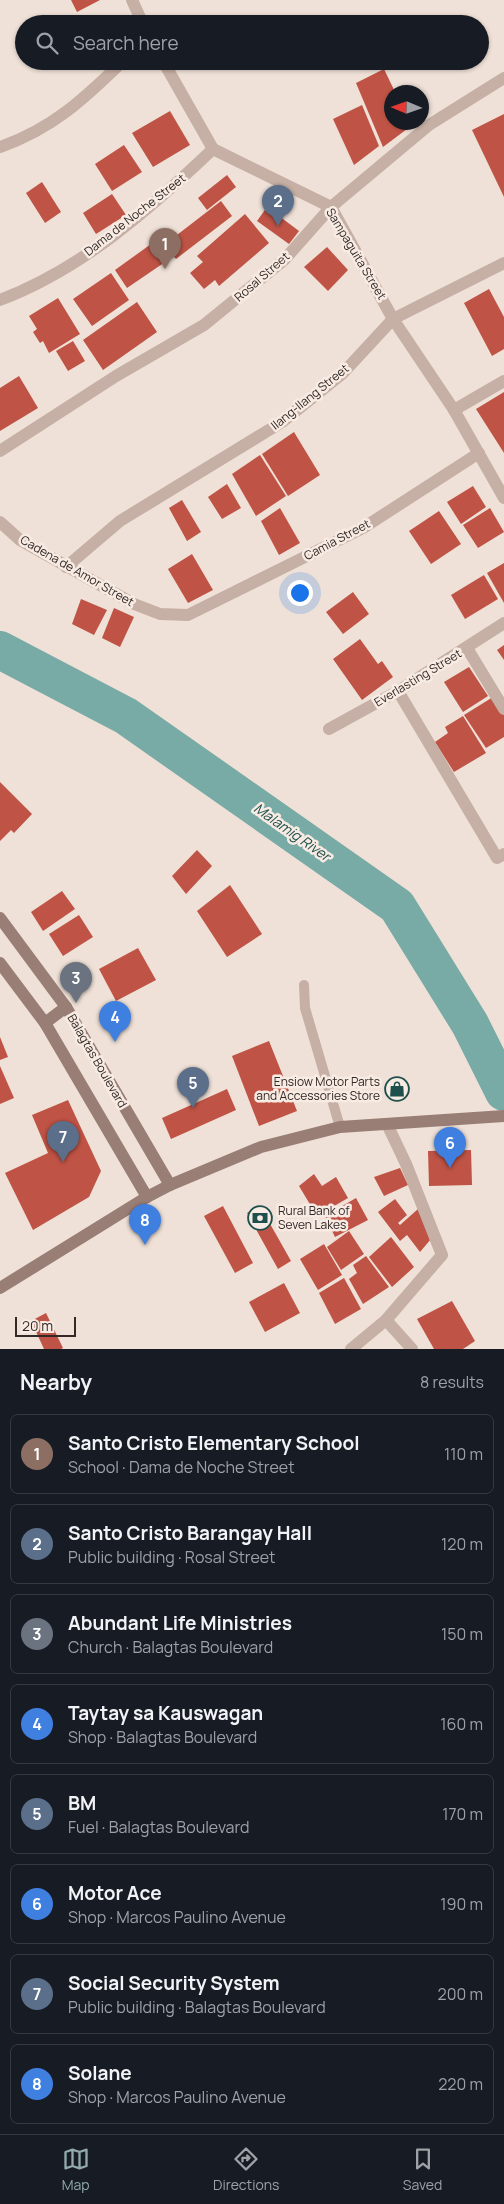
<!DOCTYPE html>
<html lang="en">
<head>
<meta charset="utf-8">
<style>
	:root { --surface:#171b24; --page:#20242c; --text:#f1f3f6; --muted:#9ea1a6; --line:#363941; --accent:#92aaaa }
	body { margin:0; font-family:Manrope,sans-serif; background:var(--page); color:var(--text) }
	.compass { position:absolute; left:384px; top:85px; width:45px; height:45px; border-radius:50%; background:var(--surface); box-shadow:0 1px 4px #0004; rotate:272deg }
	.scale { position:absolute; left:15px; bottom:12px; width:61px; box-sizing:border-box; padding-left:5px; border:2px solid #322825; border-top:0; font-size:14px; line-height:18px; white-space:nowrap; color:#322825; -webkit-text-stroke:4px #f7ebe3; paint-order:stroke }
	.you { position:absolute; left:299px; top:592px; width:18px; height:18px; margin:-12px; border:4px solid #fff; border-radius:50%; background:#1a73e8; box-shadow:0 0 0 8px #1a73e833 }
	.badge { display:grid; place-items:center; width:32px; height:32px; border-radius:50%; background:var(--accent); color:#fff; font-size:16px; font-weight:700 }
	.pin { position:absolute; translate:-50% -41px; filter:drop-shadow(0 1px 2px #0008) }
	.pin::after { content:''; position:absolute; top:26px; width:18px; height:15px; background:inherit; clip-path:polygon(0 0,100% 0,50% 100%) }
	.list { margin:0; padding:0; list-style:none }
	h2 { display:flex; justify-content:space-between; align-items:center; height:65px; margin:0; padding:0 20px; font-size:21px }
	h2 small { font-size:16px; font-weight:400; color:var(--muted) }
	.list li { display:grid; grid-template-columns:32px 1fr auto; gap:15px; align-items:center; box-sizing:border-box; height:80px; margin:0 10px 10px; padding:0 10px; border:1px solid var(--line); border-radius:8px }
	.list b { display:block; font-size:19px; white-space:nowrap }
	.list p { margin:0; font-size:16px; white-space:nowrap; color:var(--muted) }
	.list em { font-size:16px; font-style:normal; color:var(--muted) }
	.icon { flex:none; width:28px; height:28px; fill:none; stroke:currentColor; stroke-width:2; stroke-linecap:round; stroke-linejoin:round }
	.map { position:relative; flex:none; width:504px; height:1349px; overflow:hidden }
	.search { position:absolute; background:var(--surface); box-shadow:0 1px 4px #0004; left:15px; right:15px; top:15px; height:55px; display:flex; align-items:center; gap:12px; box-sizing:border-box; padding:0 18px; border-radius:28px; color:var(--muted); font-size:19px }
	.sheet { height:785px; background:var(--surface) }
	nav { display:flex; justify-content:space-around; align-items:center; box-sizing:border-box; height:70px; border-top:1px solid var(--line); background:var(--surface); font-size:14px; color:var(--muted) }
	nav a { display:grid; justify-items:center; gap:2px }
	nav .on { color:var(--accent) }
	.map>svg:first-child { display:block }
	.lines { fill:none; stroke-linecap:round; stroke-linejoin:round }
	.river { stroke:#78aaa6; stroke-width:38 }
	.building { fill:#bf5345 }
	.lane { stroke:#c6afa4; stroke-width:10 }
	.street { stroke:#c6afa4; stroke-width:12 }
	.secondary { stroke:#997e76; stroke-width:12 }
	.labels { text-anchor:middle; stroke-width:5; stroke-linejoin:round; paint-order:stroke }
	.street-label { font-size:12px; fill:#322825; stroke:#f7ebe3 }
	.poi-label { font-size:12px; fill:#322825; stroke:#f7ebe3; text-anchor:end }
	.water-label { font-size:14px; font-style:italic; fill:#1e504d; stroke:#f7ebe3 }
</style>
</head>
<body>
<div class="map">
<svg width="504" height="1349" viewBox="0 0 504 1349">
	<rect width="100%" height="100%" fill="#efe1d7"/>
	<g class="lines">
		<path class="river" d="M0,650L126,716L397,906L470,1024L504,1092"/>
	</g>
	<g class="building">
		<path d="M71,0H100L77,12Z"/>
		<path d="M384,69L395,92H392V122H409L411,126L383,147L356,83Z"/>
		<path d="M362,105L379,146L354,165L333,119Z"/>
		<path d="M170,111L190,145L153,167L132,133Z"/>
		<path d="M504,114V197L472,130Z"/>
		<path d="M124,145L142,172L112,191L95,164Z"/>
		<path d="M227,175L236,187L207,210L198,198Z"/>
		<path d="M42,182L61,212L45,223L26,193Z"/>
		<path d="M112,194L126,215L96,234L83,213Z"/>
		<path d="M221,201L232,216L176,259L164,245Z"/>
		<path d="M267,207L299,231L289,244L257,221Z"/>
		<path d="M245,214L269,243L219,286L215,280L204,289L190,273L203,262L197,256Z"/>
		<path d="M158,239L171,258L127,288L115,270Z"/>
		<path d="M327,247L348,270L328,291L304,267Z"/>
		<path d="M111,273L129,300L92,326L73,299Z"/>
		<path d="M489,289L504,317V349L492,356L464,303Z"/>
		<path d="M58,298L80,334L49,353L43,341L40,343L33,332L37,329L29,316Z"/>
		<path d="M137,302L157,332L103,370L83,340Z"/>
		<path d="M73,341L85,361L68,371L56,351Z"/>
		<path d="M19,376L38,408L0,431V388Z"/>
		<path d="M504,392V453L476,409Z"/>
		<path d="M294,432L320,475L288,496L262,454Z"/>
		<path d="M260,455L286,496L256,516L232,474Z"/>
		<path d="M227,484L241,508L222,519L208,497Z"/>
		<path d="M473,486L486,507L461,524L447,502Z"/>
		<path d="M182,500L201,532L187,541L169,508Z"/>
		<path d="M280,508L300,543L279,555L261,521Z"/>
		<path d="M490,508L504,532L478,548L463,525Z"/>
		<path d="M439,511L461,544L431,564L409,531Z"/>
		<path d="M192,554L213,590L188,603L168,569Z"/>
		<path d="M504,563V603L487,573Z"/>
		<path d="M484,575L498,599L465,619L451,595Z"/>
		<path d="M353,592L369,614L343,634L326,612Z"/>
		<path d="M81,599L107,610L94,635L72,624Z"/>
		<path d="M114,608L134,617L120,647L102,638Z"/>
		<path d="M360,639L378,664L382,661L393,677L362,700L333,659Z"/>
		<path d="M504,645V660L497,650Z"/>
		<path d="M469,667L488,696L463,712L444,682Z"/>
		<path d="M493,697L504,715V737L486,748L464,715Z"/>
		<path d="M463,716L486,753L454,772L435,742L448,733L445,727Z"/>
		<path d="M0,782L32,814L14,833L11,830L0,841Z"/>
		<path d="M197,850L212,866L186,894L172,876Z"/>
		<path d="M230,885L262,934L227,957L197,911Z"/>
		<path d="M62,891L75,909L43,931L31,912Z"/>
		<path d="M79,915L93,937L63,956L49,934Z"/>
		<path d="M138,948L156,980L116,1001L99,969Z"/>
		<path d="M0,1037L8,1057L0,1060Z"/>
		<path d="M269,1041L297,1111L259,1126L232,1056Z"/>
		<path d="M0,1066L14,1098L0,1104Z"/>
		<path d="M227,1089L236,1110L171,1139L162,1118Z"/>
		<path d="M68,1100L101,1171L89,1197L33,1230L5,1173L48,1153L32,1115Z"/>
		<path d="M471,1150L472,1185L429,1186L428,1151Z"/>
		<path d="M400,1168L408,1185L384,1196L374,1177Z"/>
		<path d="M314,1174L322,1186L336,1177L348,1198L317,1216L299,1186Z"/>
		<path d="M356,1198L368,1220L335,1237L325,1216Z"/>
		<path d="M395,1199L407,1215L398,1223L400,1225L418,1209L431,1239L420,1252L407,1235L400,1241L378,1212Z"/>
		<path d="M223,1206L253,1263L235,1273L204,1216Z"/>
		<path d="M260,1206L291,1261L278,1269L247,1213Z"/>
		<path d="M349,1231L364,1254L341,1270L327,1247Z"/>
		<path d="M391,1237L414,1267L392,1287L369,1257Z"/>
		<path d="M324,1244L342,1275L318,1290L300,1259Z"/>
		<path d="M366,1256L389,1287L363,1304L349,1279L357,1273L353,1265Z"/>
		<path d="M344,1278L361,1309L335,1324L319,1293Z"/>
		<path d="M284,1283L300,1313L265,1332L249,1302Z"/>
		<path d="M452,1301L475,1341L463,1349H434L417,1319Z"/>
		<path d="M46,1313L63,1348L61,1349H44L31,1321Z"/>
	</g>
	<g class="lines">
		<path class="lane" d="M304,985L305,1008L340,1127"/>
		<g class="street">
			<path d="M132,0L143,24"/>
			<path d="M163,61L213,149L331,207L393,319L454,410L504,498"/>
			<path d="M0,147C52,129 84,99 123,61"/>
			<path d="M0,300C82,269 150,209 213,149"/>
			<path d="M454,410L504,381"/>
			<path d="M0,451L116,376L204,325L285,259L331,207L429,125L504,78"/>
			<path d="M0,522L20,540L134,604L160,614L188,615L363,528L479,453"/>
			<path d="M66,567L120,521L282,422L343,373L393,319L504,263"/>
			<path d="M467,648L504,709"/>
			<path d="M398,691L497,858L504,854"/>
			<path d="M329,729L398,691L504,623"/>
			<path d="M387,1124L406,1164L442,1255L386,1320L412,1349"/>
			<path d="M351,1349L386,1320"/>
		</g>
		<g class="secondary">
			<path d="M0,918L66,1007L170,1185"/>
			<path d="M0,963L45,1023L147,1197"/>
			<path d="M45,1023L66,1007"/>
			<path d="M0,1288L147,1197L170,1185L261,1147L340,1127L504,1116"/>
		</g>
	</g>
	<defs>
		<g id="shop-ring" transform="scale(1.25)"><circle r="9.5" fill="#f7ebe3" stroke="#1e504d" stroke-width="1.5"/><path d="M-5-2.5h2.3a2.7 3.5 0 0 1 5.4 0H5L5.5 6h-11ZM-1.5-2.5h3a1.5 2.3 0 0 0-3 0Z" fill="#1e504d"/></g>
		<g id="bank-ring" transform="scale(1.25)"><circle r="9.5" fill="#f7ebe3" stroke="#1e504d" stroke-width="1.5"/><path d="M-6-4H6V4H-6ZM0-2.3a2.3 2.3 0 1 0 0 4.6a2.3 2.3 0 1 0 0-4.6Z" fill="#1e504d"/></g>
	</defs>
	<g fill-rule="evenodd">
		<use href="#shop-ring" x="397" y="1089"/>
		<use href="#bank-ring" x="260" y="1218"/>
	</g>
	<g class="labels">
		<g class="street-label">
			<text transform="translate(135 215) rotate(-38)" y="4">Dama de Noche Street</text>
			<text transform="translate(356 254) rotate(59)" y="4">Sampaguita Street</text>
			<text transform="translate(262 277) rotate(-41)" y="4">Rosal Street</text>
			<text transform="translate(310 397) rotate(-39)" y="4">Ilang-Ilang Street</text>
			<text transform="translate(337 540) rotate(-28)" y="4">Camia Street</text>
			<text transform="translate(77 571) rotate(30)" y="4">Cadena de Amor Street</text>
			<text transform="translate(418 678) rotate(-31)" y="4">Everlasting Street</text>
			<text transform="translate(97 1061) rotate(60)" y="4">Balagtas Boulevard</text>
		</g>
		<g class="poi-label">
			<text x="380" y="1086">Ensiow Motor Parts<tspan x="380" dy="14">and Accessories Store</tspan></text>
			<text x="278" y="1215" text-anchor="start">Rural Bank of<tspan x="278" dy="14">Seven Lakes</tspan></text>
		</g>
		<g class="water-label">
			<text transform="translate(292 832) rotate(35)" y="5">Malamig River</text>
		</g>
	</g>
</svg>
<svg class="compass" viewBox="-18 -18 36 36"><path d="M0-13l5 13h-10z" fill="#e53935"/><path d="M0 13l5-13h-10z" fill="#9ea1a6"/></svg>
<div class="scale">20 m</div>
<div class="you"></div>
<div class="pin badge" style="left:165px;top:269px;background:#8d6e63">1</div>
<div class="pin badge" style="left:278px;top:226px;background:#5c6f8a">2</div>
<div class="pin badge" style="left:76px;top:1003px;background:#6b7280">3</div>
<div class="pin badge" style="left:115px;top:1042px;background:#3f7fe0">4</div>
<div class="pin badge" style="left:193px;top:1108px;background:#5c6f8a">5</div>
<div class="pin badge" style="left:450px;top:1168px;background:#3f7fe0">6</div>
<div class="pin badge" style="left:63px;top:1162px;background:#5c6f8a">7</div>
<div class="pin badge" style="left:145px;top:1245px;background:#3f7fe0">8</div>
<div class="search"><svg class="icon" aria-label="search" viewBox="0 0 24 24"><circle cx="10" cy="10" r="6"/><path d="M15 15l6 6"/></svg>Search here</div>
</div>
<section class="sheet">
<h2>Nearby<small>8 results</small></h2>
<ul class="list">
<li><span class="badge" style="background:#8d6e63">1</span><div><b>Santo Cristo Elementary School</b><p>School · Dama de Noche Street</p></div><em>110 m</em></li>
<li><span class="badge" style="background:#5c6f8a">2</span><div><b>Santo Cristo Barangay Hall</b><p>Public building · Rosal Street</p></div><em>120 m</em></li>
<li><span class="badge" style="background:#6b7280">3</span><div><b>Abundant Life Ministries</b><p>Church · Balagtas Boulevard</p></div><em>150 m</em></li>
<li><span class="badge" style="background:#3f7fe0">4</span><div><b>Taytay sa Kauswagan</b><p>Shop · Balagtas Boulevard</p></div><em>160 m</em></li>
<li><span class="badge" style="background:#5c6f8a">5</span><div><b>BM</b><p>Fuel · Balagtas Boulevard</p></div><em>170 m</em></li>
<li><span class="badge" style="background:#3f7fe0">6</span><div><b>Motor Ace</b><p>Shop · Marcos Paulino Avenue</p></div><em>190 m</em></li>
<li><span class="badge" style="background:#5c6f8a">7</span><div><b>Social Security System</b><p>Public building · Balagtas Boulevard</p></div><em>200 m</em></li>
<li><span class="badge" style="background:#3f7fe0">8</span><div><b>Solane</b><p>Shop · Marcos Paulino Avenue</p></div><em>220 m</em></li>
</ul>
</section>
<nav>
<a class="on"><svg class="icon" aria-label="map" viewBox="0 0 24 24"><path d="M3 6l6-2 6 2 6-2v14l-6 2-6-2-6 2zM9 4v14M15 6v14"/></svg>Map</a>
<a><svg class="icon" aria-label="directions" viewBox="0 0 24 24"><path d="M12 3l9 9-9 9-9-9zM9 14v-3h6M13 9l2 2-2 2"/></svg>Directions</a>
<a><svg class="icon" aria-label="saved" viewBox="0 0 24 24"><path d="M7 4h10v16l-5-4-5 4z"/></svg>Saved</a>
</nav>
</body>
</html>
